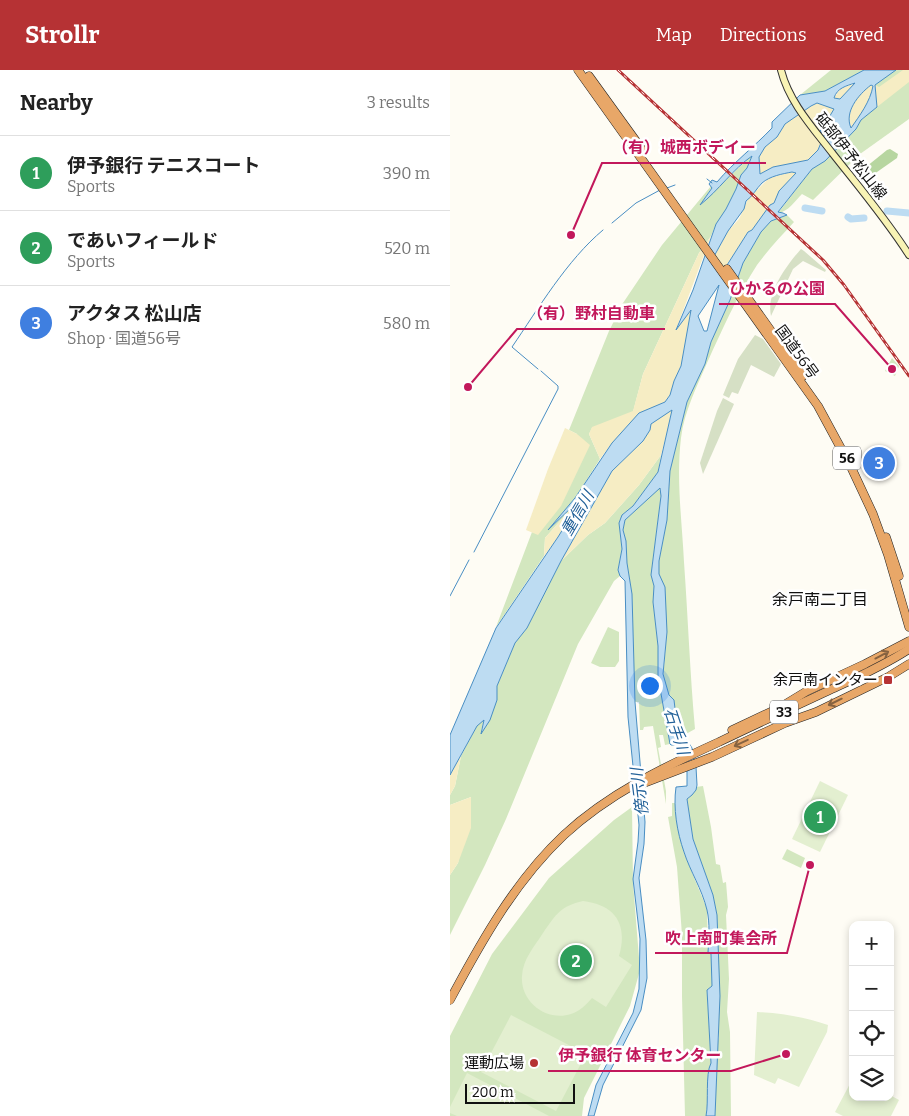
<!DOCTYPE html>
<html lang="en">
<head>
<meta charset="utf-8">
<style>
	:root { --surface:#fff; --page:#f2f2f2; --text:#222; --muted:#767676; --line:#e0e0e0; --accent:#b63234 }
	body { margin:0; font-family:Bitter,"Noto Sans JP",serif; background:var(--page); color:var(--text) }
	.controls { position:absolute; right:15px; bottom:15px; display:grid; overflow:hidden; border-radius:10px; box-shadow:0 2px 8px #0003 }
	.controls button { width:45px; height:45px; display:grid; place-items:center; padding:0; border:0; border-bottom:1px solid var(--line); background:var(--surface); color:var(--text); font:25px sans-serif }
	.scale { position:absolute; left:15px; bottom:12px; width:110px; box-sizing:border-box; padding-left:5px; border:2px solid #101010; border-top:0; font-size:14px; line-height:18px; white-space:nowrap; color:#101010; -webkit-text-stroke:4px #fff; paint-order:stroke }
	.you { position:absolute; left:199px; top:615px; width:18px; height:18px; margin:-12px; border:4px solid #fff; border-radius:50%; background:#1a73e8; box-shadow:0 0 0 8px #1a73e833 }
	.badge { display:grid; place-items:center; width:32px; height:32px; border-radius:50%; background:var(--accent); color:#fff; font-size:16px; font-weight:700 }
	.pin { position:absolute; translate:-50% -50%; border:2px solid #fff; box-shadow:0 1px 5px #0006 }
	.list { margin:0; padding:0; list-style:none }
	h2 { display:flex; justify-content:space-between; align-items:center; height:65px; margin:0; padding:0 20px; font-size:21px }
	h2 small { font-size:16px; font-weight:400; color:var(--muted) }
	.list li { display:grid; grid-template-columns:32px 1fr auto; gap:15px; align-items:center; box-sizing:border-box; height:75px; padding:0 20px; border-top:1px solid var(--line) }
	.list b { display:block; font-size:19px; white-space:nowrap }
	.list p { margin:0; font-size:16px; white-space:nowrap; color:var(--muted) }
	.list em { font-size:16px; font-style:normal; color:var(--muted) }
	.icon { flex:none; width:28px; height:28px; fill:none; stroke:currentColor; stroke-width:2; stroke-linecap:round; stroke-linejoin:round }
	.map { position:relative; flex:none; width:459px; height:1046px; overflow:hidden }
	header { display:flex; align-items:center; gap:30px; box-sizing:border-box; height:70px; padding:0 25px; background:var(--accent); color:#fff }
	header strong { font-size:24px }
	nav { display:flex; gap:28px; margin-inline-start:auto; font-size:18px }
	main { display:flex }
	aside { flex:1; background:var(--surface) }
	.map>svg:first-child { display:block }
	.green { fill:#d3e7bf }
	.forest { fill:#b7d6a0 }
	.sand { fill:#f6edc4 }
	.cemetery { fill:#d6e0c5 }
	.pitch { fill:#e3efd0 }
	.water { fill:#bddcf2; stroke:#498ec3; fill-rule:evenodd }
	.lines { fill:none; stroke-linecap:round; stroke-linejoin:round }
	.stream { stroke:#498ec3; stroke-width:1 }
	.river { stroke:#bddcf2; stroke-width:7 }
	.secondary-casing { stroke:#323232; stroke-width:8 }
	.highway-casing { stroke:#212121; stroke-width:9 }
	.secondary { stroke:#f8f3b5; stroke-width:6 }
	.highway { stroke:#e8a768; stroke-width:8 }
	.rail-casing { stroke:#b63234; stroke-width:3 }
	.rail { stroke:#fff; stroke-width:1; stroke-dasharray:4; stroke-linecap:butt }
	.oneway { stroke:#876340 }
	.poi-dot { fill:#b63234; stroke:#fff; stroke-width:2 }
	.labels { text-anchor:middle; stroke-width:5; stroke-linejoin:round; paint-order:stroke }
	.shield { fill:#fff; stroke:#585858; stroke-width:1 }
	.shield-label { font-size:14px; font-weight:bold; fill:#101010 }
	.street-label { font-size:15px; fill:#101010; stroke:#fff }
	.poi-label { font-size:15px; fill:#101010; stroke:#fff; text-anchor:end }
	.water-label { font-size:16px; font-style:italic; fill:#226199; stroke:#fff }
	.neighbourhood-label { font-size:16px; fill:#101010; stroke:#fff }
	.leader { fill:none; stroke:#c2185b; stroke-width:2 }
	.callout-dot { fill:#c2185b; stroke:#fff; stroke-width:2 }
	.callout-label { font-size:16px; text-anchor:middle; font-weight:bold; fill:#c2185b; stroke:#fff; stroke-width:5; stroke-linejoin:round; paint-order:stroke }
</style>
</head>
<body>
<header>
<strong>Strollr</strong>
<nav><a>Map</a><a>Directions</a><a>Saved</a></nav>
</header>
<main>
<aside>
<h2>Nearby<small>3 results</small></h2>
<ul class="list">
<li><span class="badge" style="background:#2e9e5b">1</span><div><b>伊予銀行 テニスコート</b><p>Sports</p></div><em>390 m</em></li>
<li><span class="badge" style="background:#2e9e5b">2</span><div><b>であいフィールド</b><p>Sports</p></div><em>520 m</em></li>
<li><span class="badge" style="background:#3f7fe0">3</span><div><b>アクタス 松山店</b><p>Shop · 国道56号</p></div><em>580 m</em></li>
</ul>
</aside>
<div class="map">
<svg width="459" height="1046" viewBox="0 0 459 1046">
	<rect width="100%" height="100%" fill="#fefcf4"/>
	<g class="green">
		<path d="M381,0H414L375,21L350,25Z"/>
		<path d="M444,0H459V49L410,84L363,130L352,124C345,131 338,142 328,143L362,99L375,91L406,59L411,50L427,37L425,15Z"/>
		<path d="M303,84L297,98L291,105L286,119L276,139L266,154L261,166L249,183L193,304L183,342L142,358L139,364L150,389L125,428L101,457L126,433L95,468L94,486L46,557L82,462L88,464L127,364L119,360L159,261L173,233L212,175L261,116L262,117L252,133Z"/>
		<path d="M337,145L344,152C331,166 318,180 307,195C287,226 272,260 257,293C247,316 234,342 231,368C226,409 232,451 234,492C238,548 240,603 245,659L236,664L227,654V645L213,609L217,562L209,504V491L217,450L220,401L237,332L255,294L261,272L280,230L293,193L311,162L321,151Z"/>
		<path d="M442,288L449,296L445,306L435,301Z"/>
		<path d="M211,385L208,402L183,436L172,445L169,453L172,479L168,499L170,506L164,511L128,574L56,749L35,795L0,865V805L8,793L21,727L0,735V725L5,716L11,686L27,656L34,649L31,662L47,630V616L65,573L77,558L111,491L138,465L155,453L189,415Z"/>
		<path d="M210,417L211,425L201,505L204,516L203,532L208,576V607L220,674L215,675L213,665H209L211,677L208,678L216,721V734L203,656L194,657L193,660H190L189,632H185L182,524L177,493L176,471L173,460L175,450Z"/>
		<path d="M158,557L169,562V591L165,597H150L141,593Z"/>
		<path d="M253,716L261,757L266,794L270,795L273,813L276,812L278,837L276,845L279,909L277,942L280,962L281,1046H265L267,974L269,968L267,845L263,825L243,769L237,729L242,725L246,717Z"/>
		<path d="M222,733H225L227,749L234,783L257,839L258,882L261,884L262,916L257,920L261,994C255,1005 259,1031 256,1046H235L232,926V865L227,797L218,747L222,746Z"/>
		<path d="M182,737L183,813L190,900L180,936L134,1028L132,1046H0V966L42,884L99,808L164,750Z"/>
		<path d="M337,779L355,788L351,798L332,789Z"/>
	</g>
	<path class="forest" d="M440,79L448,84L447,88L417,109L411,101L437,80Z"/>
	<g class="sand">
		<path d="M453,0H459V12L427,37L425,15L429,17Z"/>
		<path d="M406,13L390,29L384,28L390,19Z"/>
		<path d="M420,15L423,16C420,33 410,44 402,59C394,42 408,25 420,15Z"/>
		<path d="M367,33L385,38C377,51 375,65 369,78C360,96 341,93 324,97C320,98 315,102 310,104L309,87L315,77L327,67L335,54L361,36Z"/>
		<path d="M342,102L347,103L302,160L298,162L271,204L262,191L278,161L289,149L298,129L319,108Z"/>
		<path d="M261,166L227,257L242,239L231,296L224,311L220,325L215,332L204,337L162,373L150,389L139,364L142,357L183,341L193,304L249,183Z"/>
		<path d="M223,339L211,385L189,415L155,453L138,465L111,491L162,401L193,371L200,360L201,354Z"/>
		<path d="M115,358L127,364L140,375L111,436L88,465L76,460L98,399Z"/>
		<path d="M126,433C118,453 107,469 94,486L95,468Z"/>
		<path d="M11,686L5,716L0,725V705Z"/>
		<path d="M21,727V758L8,793L0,805V735Z"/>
	</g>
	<g class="cemetery">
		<path d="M351,179L354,181L376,200L375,202L353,191L343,199L321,246C316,223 336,196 351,179Z"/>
		<path d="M305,265L313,269L331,294L324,307L301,295L288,324L282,322L279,328L273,325L288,289Z"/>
		<path d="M273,328L284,334L253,404L250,393L267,341Z"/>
	</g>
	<g class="pitch">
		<path d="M370,711L398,725L370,782L342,769Z"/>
		<path d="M133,831C166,835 178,855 169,886L182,895L156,937L142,928C136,935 130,941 121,944C97,952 70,932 72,906C73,889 84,877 93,863C106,844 111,836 133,831Z"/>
		<path d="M307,942C332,943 354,947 378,955L377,962L349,1017L328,1008L325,1014L304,1005Z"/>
		<path d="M61,945L136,984L106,1041L31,1002Z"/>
		<path d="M17,1003L99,1046H7L0,1043V1037Z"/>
		<path d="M403,1008V1027H440V1025L449,1030L441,1046H393L385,1042Z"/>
	</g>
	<path class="water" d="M414,0H446L425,15L427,37L411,50L406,59L375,91L362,99L328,142L333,143L337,145L321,151L311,162L293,193L280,230L261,272L255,294L237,332L220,401L217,450L209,491V504L215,517L217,562L213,604L219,625L224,630L227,655L242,678L246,697L247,715L246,720L242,725L237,729L243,769L263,825L267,845L270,926L265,1046H256C259,1031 255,1005 261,993L257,920L262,916L261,884L258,882C259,868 260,853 257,840C252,819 240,801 234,782C227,762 223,738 226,717L237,716V700L228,675H221L220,674L208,607V576L203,532L204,516L201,505L211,426L210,418L175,450L173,460L176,471L177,493L182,524L185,632L195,752L194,774L189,808L196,870L197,908L191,940L153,1015L144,1046H138L146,1015L183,943L189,919L190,869L183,809L188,772L189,755L178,647L175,511L170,506L168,500L172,479L169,453L172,445L183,436L208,402L222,340L201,354L200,360L193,371L162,401L111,491L77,558L65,573L47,616V630L40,650L31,664L34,650L27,656L0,705V665L46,558L108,467L121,446L125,434L98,460L125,428L162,373L189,343L215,332L220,325L224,311L231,296L241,240L226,260L243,220L266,154L276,139L286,119L291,105L297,98L302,86C283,99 269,120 250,135L262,118L259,114L262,110L267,112C284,92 304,77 322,58V52L350,25L375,21ZM405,13L390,29L384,28C387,18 396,16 405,13ZM421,15L423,16C420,32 410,45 401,58C394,42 408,25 421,15ZM367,33L384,39L378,49L374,51L370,62L375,63L368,80L358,90L323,97L310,104L309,87L315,77L327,67L335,54L361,36ZM342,102L346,103L329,121L324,133L320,135L302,160L298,162L272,203L262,190L278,161L294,139L296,131C303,126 306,119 312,113C320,106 332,104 342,102ZM269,215L257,261H254L248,246Z"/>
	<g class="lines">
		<g class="stream">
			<path d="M257,109L262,113"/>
			<path d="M217,118L225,115"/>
			<path d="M162,153L186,133L210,120"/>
			<path d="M88,299L62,277C88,239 117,190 153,160"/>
			<path d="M24,482L108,319V316L91,301"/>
			<path d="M0,526L19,490"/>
		</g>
		<g class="river">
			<path d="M355,138L372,141"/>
			<path d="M437,141L459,143"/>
			<path d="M398,147L401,149L414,148"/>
		</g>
		<g class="secondary-casing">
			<path id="secondary" d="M331,0C339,32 363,58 383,84C409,117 436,149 459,185"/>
		</g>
		<g class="highway-casing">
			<g id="highway">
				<path d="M128,0L368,336L401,397L423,444L438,485L459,557"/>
				<path d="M139,6L191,78"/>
				<path d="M277,199L353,306"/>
				<path d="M436,467L449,506"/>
				<path d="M282,660L329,638L357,621L415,594L459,571"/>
				<path d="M194,713L262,687L335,653L366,642L438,607L459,594"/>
				<path d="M0,930C31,872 65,811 114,765C158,724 214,697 269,672C306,654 344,637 382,619C408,607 435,595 459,579"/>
			</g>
		</g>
		<use href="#secondary" class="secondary"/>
		<use href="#highway" class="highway"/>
		<g class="rail-casing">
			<path id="rail" d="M168,0L373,190L394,215L459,306"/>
		</g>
		<use href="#rail" class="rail"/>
	</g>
	<defs><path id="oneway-shaft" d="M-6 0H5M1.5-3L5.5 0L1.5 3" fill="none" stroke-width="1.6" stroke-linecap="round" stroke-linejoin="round" transform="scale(1.25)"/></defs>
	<g class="oneway">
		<use href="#oneway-shaft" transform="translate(432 585) rotate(-28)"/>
		<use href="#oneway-shaft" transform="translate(385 632) rotate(154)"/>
		<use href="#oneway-shaft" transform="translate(291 673) rotate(155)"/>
	</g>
	<g class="poi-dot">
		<rect x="433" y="605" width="10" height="10" rx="2.5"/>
		<circle cx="84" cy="993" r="5"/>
	</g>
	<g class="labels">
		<g class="shield">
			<rect x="383" y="376.5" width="28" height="23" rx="4"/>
			<rect x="320" y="630.5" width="28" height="23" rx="4"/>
		</g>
		<g class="shield-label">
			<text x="397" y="393">56</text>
			<text x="334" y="647">33</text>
		</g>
		<g class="street-label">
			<text transform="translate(401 86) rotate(52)" y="5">砥部伊予松山線</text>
			<text transform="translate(347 282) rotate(54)" y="5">国道56号</text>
		</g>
		<g class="poi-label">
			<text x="428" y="615">余戸南インター</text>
			<text x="74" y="998">運動広場</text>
		</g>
		<g class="water-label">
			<text transform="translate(127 443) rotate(-60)" y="6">重信川</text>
			<text transform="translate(227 661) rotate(72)" y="6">石手川</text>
			<text transform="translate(189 722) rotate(-97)" y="6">傍示川</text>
		</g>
		<g class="neighbourhood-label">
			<text x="370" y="535">余戸南二丁目</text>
		</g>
	</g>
	<path class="leader" d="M121 165L152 93H316M442 299L385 234H269M18 317L67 259H215M360 795L337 883H205M336 984L281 1001H98"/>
	<g class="callout-dot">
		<circle cx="121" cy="165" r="5"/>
		<circle cx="442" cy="299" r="5"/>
		<circle cx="18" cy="317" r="5"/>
		<circle cx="360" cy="795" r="5"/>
		<circle cx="336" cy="984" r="5"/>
	</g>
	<g class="callout-label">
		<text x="234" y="83">（有）城西ボデイー</text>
		<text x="327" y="224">ひかるの公園</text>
		<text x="141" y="249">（有）野村自動車</text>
		<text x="271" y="874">吹上南町集会所</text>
		<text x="190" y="991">伊予銀行 体育センター</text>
	</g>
</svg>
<div class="controls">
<button>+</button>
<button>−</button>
<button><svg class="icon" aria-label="locate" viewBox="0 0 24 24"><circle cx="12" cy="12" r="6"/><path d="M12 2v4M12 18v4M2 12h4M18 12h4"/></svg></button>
<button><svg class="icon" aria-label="layers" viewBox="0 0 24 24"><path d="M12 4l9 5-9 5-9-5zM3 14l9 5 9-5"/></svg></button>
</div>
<div class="scale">200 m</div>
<div class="you"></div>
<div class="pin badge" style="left:370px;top:747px;background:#2e9e5b">1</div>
<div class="pin badge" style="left:126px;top:891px;background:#2e9e5b">2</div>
<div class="pin badge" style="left:429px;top:393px;background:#3f7fe0">3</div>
</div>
</main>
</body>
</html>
